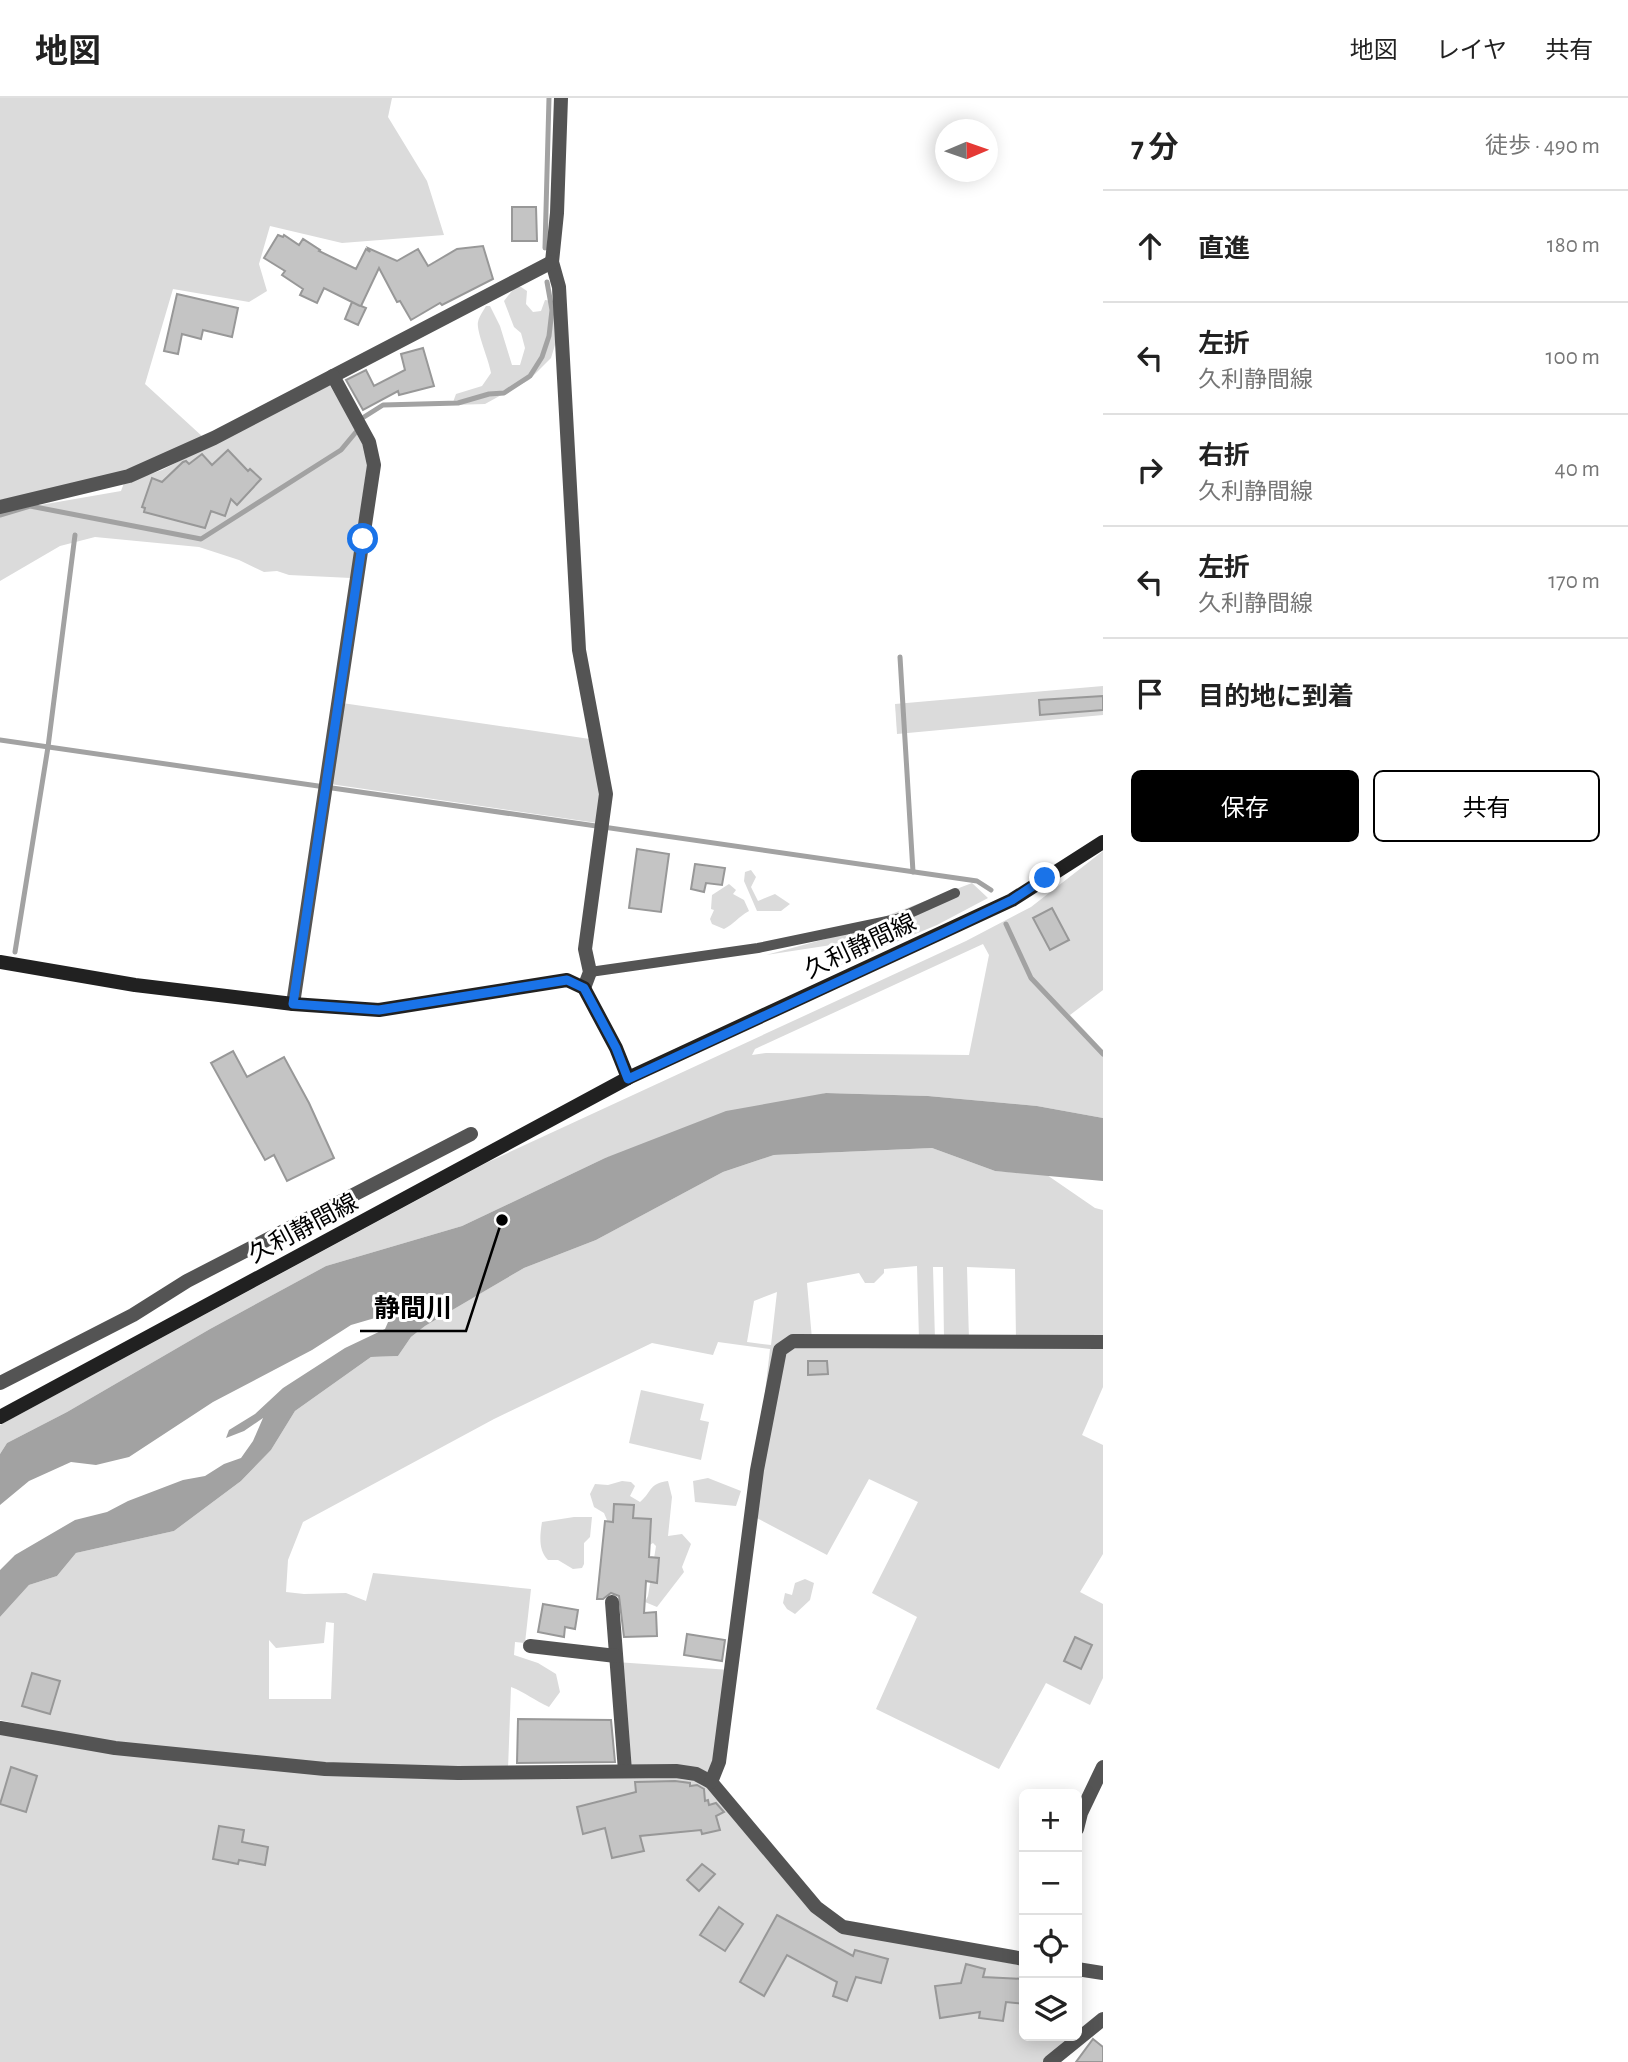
<!DOCTYPE html>
<html lang="ja">
<head>
<meta charset="utf-8">
<style>
	:root { --surface:#fff; --page:#f2f2f2; --text:#222; --muted:#767676; --line:#e0e0e0; --accent:#000 }
	body { margin:0; font-family:"Alegreya Sans","Noto Sans JP",sans-serif; background:var(--page); color:var(--text) }
	.controls { position:absolute; right:21px; bottom:21px; display:grid; overflow:hidden; border-radius:10px; box-shadow:0 4px 18px #0003 }
	.controls button { width:63px; height:63px; display:grid; place-items:center; padding:0; border:0; border-bottom:2px solid var(--line); background:var(--surface); color:var(--text); font:35px sans-serif }
	.compass { position:absolute; left:935px; top:21px; width:63px; height:63px; border-radius:50%; background:var(--surface); box-shadow:0 4px 18px #0003; rotate:88deg }
	.stop { position:absolute; width:21px; height:21px; margin:-16px; border:5px solid #1a73e8; border-radius:50%; background:#fff }
	.stop.end { background:#1a73e8; border-color:#fff; box-shadow:0 2px 7px #0008 }
	.list { margin:0; padding:0; list-style:none }
	h2 { display:flex; justify-content:space-between; align-items:center; height:91px; margin:0; padding:0 28px; font-size:30px }
	h2 small { font-size:23px; font-weight:400; color:var(--muted) }
	.list li { display:grid; grid-template-columns:46px 1fr auto; gap:21px; align-items:center; box-sizing:border-box; height:112px; padding:0 28px; border-top:2px solid var(--line) }
	.list b { display:block; font-size:26px; white-space:nowrap }
	.list p { margin:0; font-size:23px; white-space:nowrap; color:var(--muted) }
	.list em { font-size:23px; font-style:normal; color:var(--muted) }
	.actions { display:flex; gap:14px; padding:21px 28px }
	.actions a { flex:1; padding:16px 0; border:2px solid var(--accent); border-radius:10px; text-align:center; font-size:24px; color:var(--accent) }
	.actions .main { background:var(--accent); color:#fff }
	.icon { flex:none; width:38px; height:38px; fill:none; stroke:currentColor; stroke-width:2; stroke-linecap:round; stroke-linejoin:round }
	.map { position:relative; flex:none; width:1103px; height:1964px; overflow:hidden }
	header { display:flex; align-items:center; gap:42px; box-sizing:border-box; height:98px; padding:0 35px; background:var(--surface); border-bottom:2px solid var(--line) }
	header strong { font-size:33px }
	nav { display:flex; gap:38px; margin-inline-start:auto; font-size:24px }
	main { display:flex }
	aside { flex:1; background:var(--surface) }
	.map>svg:first-child { display:block }
	.green { fill:#dbdbdb; fill-rule:evenodd }
	.water { fill:#a2a2a2 }
	.lines { fill:none; stroke-linecap:round; stroke-linejoin:round }
	.stream { stroke:#a2a2a2; stroke-width:5 }
	.building { fill:#c4c4c4; stroke:#989898; stroke-width:2 }
	.service { stroke:#545454; stroke-width:10 }
	.minor { stroke:#545454; stroke-width:14 }
	.secondary { stroke:#212121; stroke-width:14 }
	.route { stroke:#1a73e8; stroke-width:9 }
	.labels { text-anchor:middle; stroke-width:6; stroke-linejoin:round; paint-order:stroke }
	.street-label { font-size:24px; fill:#000; stroke:#fff }
	.leader { fill:none; stroke:#000; stroke-width:2.5 }
	.callout-dot { fill:#000; stroke:#fff; stroke-width:2.5 }
	.callout-label { font-size:26px; text-anchor:middle; font-weight:bold; fill:#000; stroke:#fff; stroke-width:6; stroke-linejoin:round; paint-order:stroke }
</style>
</head>
<body>
<header>
<strong>地図</strong>
<nav><a>地図</a><a>レイヤ</a><a>共有</a></nav>
</header>
<main>
<div class="map">
<svg width="1103" height="1964" viewBox="0 0 1103 1964">
	<rect width="100%" height="100%" fill="#fff"/>
	<g class="green">
		<path d="M0,0H392L388,19L427,83L444,137L342,145L270,128L259,166L267,193L249,204L173,191L145,286L203,339L108,380L0,402Z"/>
		<path d="M515,189H521L527,193L526,206L533,214L541,213L545,202L552,203L557,209L558,237L551,260L529,282L485,306L452,307L456,296L482,288L491,275C489,262 476,233 478,224C479,219 483,213 486,208H490L500,228L512,267H520L525,250L521,235L514,229L504,203Z"/>
		<path d="M329,286L369,354L351,480L289,477L277,473L264,474L239,462L199,449L95,439L60,448L0,483V414L121,393L124,385L162,372Z"/>
		<path d="M1103,588V617L897,636L895,606Z"/>
		<path d="M342,605L590,641L600,685L597,725L330,686Z"/>
		<path d="M1103,753V892L1070,917L1103,952V1020L1037,1008L928,998L826,995L605,1060L462,1128L326,1168L210,1231L67,1314L7,1345L0,1356V1327L486,1065L966,843L1031,809ZM983,846L989,857L969,957L766,955L752,957L755,951Z"/>
		<path d="M751,772L756,779L751,789L758,803L775,796L790,806L781,813H757L744,783L745,774Z"/>
		<path d="M972,785L988,800L937,827L838,868L890,838L766,857L829,840Z"/>
		<path d="M729,786L736,792L733,796L744,802L749,813C738,819 734,826 724,831L712,826L710,821L714,812L711,811L712,797Z"/>
		<path d="M932,1050L995,1073L1047,1077L1095,1110L1103,1112V1244L1016,1242L1015,1171L967,1169L969,1242H944L943,1169H933L935,1242H919L917,1168L884,1171V1175L874,1185H865L859,1175L811,1184L807,1185L812,1241L778,1251L756,1373L770,1251L718,1244L713,1257L652,1245L494,1321L303,1424L288,1462L286,1494L304,1496L346,1495L366,1503L373,1475L531,1491L525,1545L515,1544L514,1557L538,1565L556,1576L560,1594L549,1609C535,1603 525,1594 511,1589L508,1671L325,1668L115,1647L0,1622V1519L29,1487L57,1478L76,1455L174,1433L241,1383L271,1352L295,1313L371,1259L398,1258L411,1239L425,1228L524,1170L596,1142L723,1074L774,1057ZM777,1194L771,1247L747,1244L754,1203ZM326,1524L334,1525L331,1601H269V1542L276,1550L324,1545Z"/>
		<path d="M794,1245L1103,1246V1289L1082,1337L1103,1347V1456L1080,1494L1103,1506V1580L1090,1607L1046,1585L999,1671L876,1611L917,1519L872,1495L918,1404L869,1381L827,1457L753,1418L781,1254Z"/>
		<path d="M641,1292L704,1306L700,1322L709,1324L701,1362L629,1345Z"/>
		<path d="M708,1380L741,1393L736,1408L695,1404L693,1383Z"/>
		<path d="M622,1383L631,1384L635,1388L630,1398L640,1404C653,1393 648,1386 668,1383L672,1399L668,1438L682,1436L691,1446L682,1469L684,1474L657,1509L645,1504L648,1498L656,1448L653,1445L645,1450L609,1427L604,1415L594,1409L590,1396L595,1386L608,1387Z"/>
		<path d="M574,1419H592L590,1439L584,1445V1466L582,1470L573,1471L558,1462H548C538,1452 540,1437 542,1424Z"/>
		<path d="M805,1481L814,1485L810,1502L795,1516L787,1511L783,1505L785,1495L792,1497L795,1485Z"/>
		<path d="M616,1564L730,1572L710,1681L624,1670Z"/>
		<path d="M0,1635L112,1656L695,1679L709,1689L843,1834L1024,1868V1938H1064L1069,1942L1044,1964H0Z"/>
	</g>
	<path class="water" d="M826,995L928,998L1037,1008L1103,1020V1083L995,1073L932,1050L774,1057L723,1074L596,1142L524,1170L425,1228L411,1239L398,1258L371,1259L295,1313L271,1352L241,1383L174,1433L76,1455L57,1478L29,1487L0,1519V1472L15,1457L75,1422L107,1414L128,1403L183,1382L205,1378L224,1366L241,1360L253,1343L263,1320L244,1333L226,1340L229,1332L255,1316L283,1290L345,1250L385,1231L392,1215L351,1227L312,1252L213,1304L129,1359L96,1367L71,1364L29,1383L0,1407V1356L7,1345L67,1314L210,1231L326,1168L462,1128L605,1060L726,1013Z"/>
	<g class="lines">
		<g class="stream">
			<path d="M545,150L549,0"/>
			<path d="M364,319L383,307L458,305L489,296L504,295L530,278L542,259L549,238L552,212L547,184"/>
			<path d="M0,417L30,408L201,441L341,352L356,334"/>
			<path d="M900,559L913,774"/>
			<path d="M0,642L977,783L991,792"/>
			<path d="M1006,826L1031,880L1103,956"/>
			<path d="M15,854L48,649L75,437"/>
		</g>
	</g>
	<g class="building">
		<path d="M512,109H536L537,143H512Z"/>
		<path d="M278,137L283,139L284,137L299,147L303,141L320,152L319,153L356,171L366,151L370,154L368,150L397,163L418,151L428,168L457,151L483,148L493,181L442,207L440,205L411,222L400,203L397,204L379,170L361,208L366,210L358,227L345,221L352,204L360,208L324,190L317,205L300,197L303,191L282,177L285,173L264,160Z"/>
		<path d="M177,196L238,210L232,239L203,232L201,241L182,236L178,256L164,253Z"/>
		<path d="M423,250L434,288L399,297L398,293L363,312L346,282L366,272L374,288L405,272L401,256Z"/>
		<path d="M228,352L248,373L250,371L261,381L237,407L231,401L225,418L211,413L205,430L144,414L145,410L142,409L152,380L162,384L183,364L186,363L189,366L202,356L212,367Z"/>
		<path d="M1103,598V612L1040,617L1039,602Z"/>
		<path d="M637,751L669,756L661,814L629,810Z"/>
		<path d="M695,766L725,770L722,787L706,785L704,794L691,791Z"/>
		<path d="M1052,810L1069,842L1050,852L1033,820Z"/>
		<path d="M233,953L247,979L284,959L309,1005L334,1060L287,1083L274,1057L265,1062L211,965Z"/>
		<path d="M808,1263H827L828,1276L808,1277Z"/>
		<path d="M614,1406L634,1407L633,1420L651,1421L649,1459L659,1460L657,1485L646,1483L644,1515L656,1514L657,1538L624,1539L619,1498L611,1495L603,1501H597L605,1423L613,1424Z"/>
		<path d="M543,1506L578,1512L575,1531L565,1529L564,1539L538,1534Z"/>
		<path d="M687,1536L725,1542L722,1563L684,1557Z"/>
		<path d="M1075,1539L1092,1547L1081,1571L1064,1563Z"/>
		<path d="M32,1575L60,1583L50,1616L22,1608Z"/>
		<path d="M518,1621L611,1622L615,1664L517,1665Z"/>
		<path d="M11,1669L37,1678L26,1714L0,1706Z"/>
		<path d="M675,1683L690,1685V1688L697,1687L704,1691L705,1703L708,1702L709,1707L716,1705L724,1714L716,1718L720,1732L702,1736L701,1732L640,1738L644,1753L612,1760L605,1730L583,1736L577,1709L636,1694L635,1684Z"/>
		<path d="M219,1728L244,1732L242,1744L268,1749L265,1767L239,1762L238,1766L213,1761Z"/>
		<path d="M702,1766L715,1776L699,1793L687,1782Z"/>
		<path d="M719,1809L743,1826L725,1853L700,1837Z"/>
		<path d="M777,1817L853,1858L855,1852L888,1861L881,1885L856,1879L847,1903L833,1898L837,1884L787,1857L764,1898L740,1884Z"/>
		<path d="M966,1866L985,1871L983,1879L1024,1881V1906L1006,1904L1003,1923L979,1920L980,1914L940,1920L935,1888L961,1885Z"/>
		<path d="M1093,1941L1103,1949V1964H1076Z"/>
	</g>
	<g class="lines">
		<path class="service" d="M590,874L758,850L897,821L955,795"/>
		<g class="minor">
			<path d="M561,0L557,115L552,164L559,189L579,552L606,696L585,851L590,874L584,890"/>
			<path d="M0,409L129,378L214,340L552,164"/>
			<path d="M293,906L374,367L369,344L333,278"/>
			<path d="M0,1285L133,1217L187,1183L471,1036"/>
			<path d="M612,1504L625,1673"/>
			<path d="M530,1548L616,1558"/>
			<path d="M0,1630L115,1650L325,1671L458,1675L676,1673L696,1676L711,1684L816,1809L843,1829L1024,1861"/>
			<path d="M711,1684L719,1664L757,1372L780,1252L793,1243L1103,1244"/>
			<path d="M1077,1731L1081,1715L1103,1669"/>
			<path d="M1077,1871L1103,1875"/>
			<path d="M1050,1964L1103,1921"/>
		</g>
		<g class="secondary">
			<path d="M0,864L135,887L293,906L379,912L567,882L584,890L616,950L628,980"/>
			<path d="M0,1319L628,980L1012,802L1103,744"/>
		</g>
	</g>
	<g class="lines">
		<path class="route" d="M363,441L293,906L379,912L567,882L584,890L616,950L628,981L945,834L1012,802L1045,780"/>
	</g>
	<g class="labels">
		<g class="street-label">
			<text transform="translate(860 848) rotate(-25)" y="8">久利静間線</text>
			<text transform="translate(303 1130) rotate(-28)" y="8">久利静間線</text>
		</g>
	</g>
	<path class="leader" d="M502 1122L466 1233H360"/>
	<circle class="callout-dot" cx="502" cy="1122" r="7"/>
	<g class="callout-label">
		<text x="413" y="1219">静間川</text>
	</g>
</svg>
<div class="controls">
<button>+</button>
<button>−</button>
<button><svg class="icon" aria-label="locate" viewBox="0 0 24 24"><circle cx="12" cy="12" r="6"/><path d="M12 2v4M12 18v4M2 12h4M18 12h4"/></svg></button>
<button><svg class="icon" aria-label="layers" viewBox="0 0 24 24"><path d="M12 4l9 5-9 5-9-5zM3 14l9 5 9-5"/></svg></button>
</div>
<svg class="compass" viewBox="-18 -18 36 36"><path d="M0-13l5 13h-10z" fill="#e53935"/><path d="M0 13l5-13h-10z" fill="#767676"/></svg>
<div class="stop" style="left:363px;top:441px"></div>
<div class="stop end" style="left:1045px;top:780px"></div>
</div>
<aside>
<h2>7 分<small>徒歩 · 490 m</small></h2>
<ul class="list">
<li><svg class="icon" aria-label="ahead" viewBox="0 0 24 24"><path d="M12 20V5M6 11l6-6 6 6"/></svg><div><b>直進</b></div><em>180 m</em></li>
<li><svg class="icon" aria-label="left" viewBox="0 0 24 24"><path d="M17 20v-9H6M10 6l-5 5 5 5"/></svg><div><b>左折</b><p>久利静間線</p></div><em>100 m</em></li>
<li><svg class="icon" aria-label="right" viewBox="0 0 24 24"><path d="M7 20v-9h11M14 6l5 5-5 5"/></svg><div><b>右折</b><p>久利静間線</p></div><em>40 m</em></li>
<li><svg class="icon" aria-label="left" viewBox="0 0 24 24"><path d="M17 20v-9H6M10 6l-5 5 5 5"/></svg><div><b>左折</b><p>久利静間線</p></div><em>170 m</em></li>
<li><svg class="icon" aria-label="arrive" viewBox="0 0 24 24"><path d="M6 21V4h12l-3 4 3 4H6"/></svg><div><b>目的地に到着</b></div></li>
</ul>
<div class="actions"><a class="main">保存</a><a>共有</a></div>
</aside>
</main>
</body>
</html>
